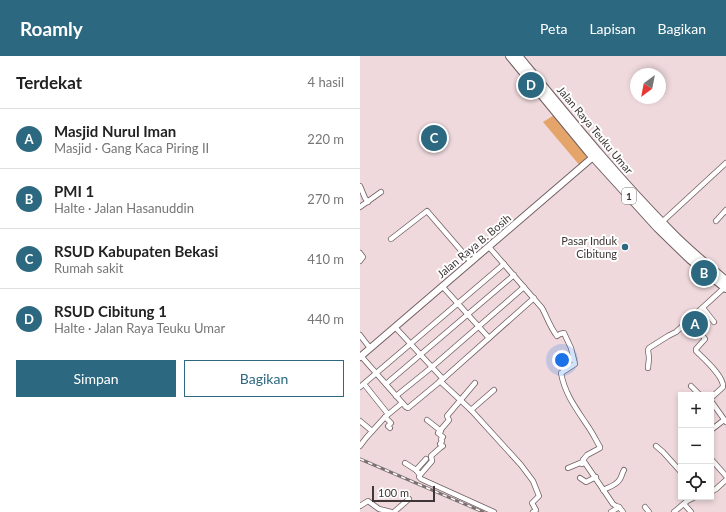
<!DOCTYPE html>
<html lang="id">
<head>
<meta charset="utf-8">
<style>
	:root { --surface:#fff; --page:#f2f2f2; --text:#222; --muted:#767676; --line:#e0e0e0; --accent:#2c6980 }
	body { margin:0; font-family:Lato,sans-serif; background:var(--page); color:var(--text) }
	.controls { position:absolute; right:12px; bottom:12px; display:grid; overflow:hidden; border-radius:0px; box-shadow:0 2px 6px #0003 }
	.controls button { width:36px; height:36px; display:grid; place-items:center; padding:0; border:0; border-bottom:1px solid var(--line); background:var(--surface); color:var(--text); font:20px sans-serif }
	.compass { position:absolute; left:270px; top:12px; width:36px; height:36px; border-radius:50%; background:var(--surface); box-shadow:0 2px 6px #0003; rotate:212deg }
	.scale { position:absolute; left:12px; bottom:10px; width:63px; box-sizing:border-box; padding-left:4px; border:2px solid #3e3637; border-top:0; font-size:11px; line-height:14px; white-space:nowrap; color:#3e3637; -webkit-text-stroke:3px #fff; paint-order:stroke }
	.you { position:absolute; left:202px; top:304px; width:14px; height:14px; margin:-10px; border:3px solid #fff; border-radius:50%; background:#1a73e8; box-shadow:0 0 0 6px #1a73e833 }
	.badge { display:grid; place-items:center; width:26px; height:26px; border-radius:50%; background:var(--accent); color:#fff; font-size:13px; font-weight:700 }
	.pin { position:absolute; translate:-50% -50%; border:2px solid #fff; box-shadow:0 1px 4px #0006 }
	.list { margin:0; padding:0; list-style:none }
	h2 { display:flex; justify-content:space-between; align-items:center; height:52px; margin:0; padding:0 16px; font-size:17px }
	h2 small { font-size:13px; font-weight:400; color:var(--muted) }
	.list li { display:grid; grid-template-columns:26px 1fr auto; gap:12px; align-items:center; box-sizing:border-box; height:60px; padding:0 16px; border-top:1px solid var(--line) }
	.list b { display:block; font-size:15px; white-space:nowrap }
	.list p { margin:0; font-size:13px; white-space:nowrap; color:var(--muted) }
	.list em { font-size:13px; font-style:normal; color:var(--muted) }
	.actions { display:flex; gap:8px; padding:12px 16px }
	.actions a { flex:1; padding:9px 0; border:1px solid var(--accent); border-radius:0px; text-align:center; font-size:14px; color:var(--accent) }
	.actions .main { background:var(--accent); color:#fff }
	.icon { flex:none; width:22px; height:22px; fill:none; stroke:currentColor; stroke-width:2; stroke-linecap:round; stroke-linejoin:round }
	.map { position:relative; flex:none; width:366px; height:456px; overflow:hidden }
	header { display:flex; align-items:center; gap:24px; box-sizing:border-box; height:56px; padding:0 20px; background:var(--accent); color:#fff }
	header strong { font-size:19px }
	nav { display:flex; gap:22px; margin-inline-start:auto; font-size:14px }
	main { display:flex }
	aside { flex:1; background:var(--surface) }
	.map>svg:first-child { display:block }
	.green { fill:#e5a56a }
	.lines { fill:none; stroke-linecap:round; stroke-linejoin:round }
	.street-casing { stroke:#715f62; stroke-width:6 }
	.secondary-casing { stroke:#715f62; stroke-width:8 }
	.highway-casing { stroke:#715f62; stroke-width:10 }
	.street { stroke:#fff; stroke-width:4.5 }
	.secondary { stroke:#fff; stroke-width:6 }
	.highway { stroke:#fff; stroke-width:8 }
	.rail-casing { stroke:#7d7072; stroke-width:3 }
	.rail { stroke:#fff; stroke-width:1.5; stroke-dasharray:4.5; stroke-linecap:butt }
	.poi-dot { fill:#2c6980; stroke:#fff; stroke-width:1.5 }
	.labels { text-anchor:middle; stroke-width:4; stroke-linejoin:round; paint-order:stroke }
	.shield { fill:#fff; stroke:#787273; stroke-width:1 }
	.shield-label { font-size:10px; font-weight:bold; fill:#3e3637 }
	.street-label { font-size:11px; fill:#3e3637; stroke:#fff }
	.poi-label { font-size:11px; fill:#3e3637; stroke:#fff; text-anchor:end }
</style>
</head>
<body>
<header>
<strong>Roamly</strong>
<nav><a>Peta</a><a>Lapisan</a><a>Bagikan</a></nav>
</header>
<main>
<aside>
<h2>Terdekat<small>4 hasil</small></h2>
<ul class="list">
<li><span class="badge">A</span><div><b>Masjid Nurul Iman</b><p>Masjid · Gang Kaca Piring II</p></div><em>220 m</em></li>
<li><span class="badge">B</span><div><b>PMI 1</b><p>Halte · Jalan Hasanuddin</p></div><em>270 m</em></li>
<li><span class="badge">C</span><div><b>RSUD Kabupaten Bekasi</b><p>Rumah sakit</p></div><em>410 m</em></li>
<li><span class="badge">D</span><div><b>RSUD Cibitung 1</b><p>Halte · Jalan Raya Teuku Umar</p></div><em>440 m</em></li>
</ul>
<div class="actions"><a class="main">Simpan</a><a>Bagikan</a></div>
</aside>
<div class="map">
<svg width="366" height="456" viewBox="0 0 366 456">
	<rect width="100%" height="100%" fill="#efd9dd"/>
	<path class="green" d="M196,58L240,100L221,111L183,66Z"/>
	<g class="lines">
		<g class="street-casing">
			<g id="street">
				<path d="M0,130L5,142L8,146"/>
				<path d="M0,151L21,136"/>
				<path d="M356,165L366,154"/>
				<path d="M302,166L366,107"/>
				<path d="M31,183L67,155L111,206"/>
				<path d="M129,191L182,252C187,261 190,271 197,280L200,278L204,277L211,292L215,308L201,317C205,338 215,351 227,369C232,376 236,384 240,391V392L227,399L223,404L253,448L256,450L259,451L263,456"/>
				<path d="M0,197L3,201L0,205"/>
				<path d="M82,230L129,282"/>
				<path d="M343,252L354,266"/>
				<path d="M336,258C340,265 344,268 339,275L345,283L336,293V295C344,303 364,320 363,331L351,342"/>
				<path d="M35,271L83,323"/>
				<path d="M0,279L10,292"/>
				<path d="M1,300L46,351L48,352L83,323L174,242"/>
				<path d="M288,312L289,302L288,294L289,292L308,280L316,276L365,231"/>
				<path d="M80,325L111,354L161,409L173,425L179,440L172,447L176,454L173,456"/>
				<path d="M4,328L28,358"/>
				<path d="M26,328L154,219"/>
				<path d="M331,330L340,339"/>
				<path d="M0,331L144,208"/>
				<path d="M36,340L72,311L164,231"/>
				<path d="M351,345L366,366"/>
				<path d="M111,354L134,334"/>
				<path d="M25,361L31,367L28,370L30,372"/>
				<path d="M67,364L81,375"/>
				<path d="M0,365L12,375"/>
				<path d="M351,374L364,364"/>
				<path d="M0,390L6,382L25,361L42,347"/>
				<path d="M296,390L303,396L321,416"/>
				<path d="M351,403L366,420"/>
				<path d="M45,407L56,414L66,403"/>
				<path d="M208,412L220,407L222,408L223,404"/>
				<path d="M56,414L60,419L59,421L61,423L134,456"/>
				<path d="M60,419L72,405L71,400L80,392L83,390L80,388L82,385L81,383L83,381L78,377L89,364L87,360L115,327"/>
				<path d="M220,422L226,426L236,421"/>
				<path d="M243,434C249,431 257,429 260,423C262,420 262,417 264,414"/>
				<path d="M351,436L356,433L366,424"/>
				<path d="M324,448L331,456"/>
				<path d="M0,450L8,445L19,453L31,456"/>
				<path d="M285,451L289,456"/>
				<path d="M34,456L49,443"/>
				<path d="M251,456L259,451"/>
				<path d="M314,456L327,445L335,441"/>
			</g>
		</g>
		<g class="secondary-casing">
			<path id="secondary" d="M0,301C78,234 156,168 233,101L235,100"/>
		</g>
		<g class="highway-casing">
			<g id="highway">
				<path d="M150,0L229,96L298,172L330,203L366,232"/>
				<path d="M158,0C208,61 258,123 314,179C330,195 348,210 366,225"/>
			</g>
		</g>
		<use href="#street" class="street"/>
		<use href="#secondary" class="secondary"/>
		<use href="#highway" class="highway"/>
		<g class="rail-casing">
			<path id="rail" d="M0,403L123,456"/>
		</g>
		<use href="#rail" class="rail"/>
	</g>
	<circle class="poi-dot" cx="265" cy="191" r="4"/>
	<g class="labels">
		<rect class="shield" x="262" y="132" width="14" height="16" rx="3"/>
		<g class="shield-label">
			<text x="269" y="144">1</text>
		</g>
		<g class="street-label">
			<text transform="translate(235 74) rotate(50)" y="4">Jalan Raya Teuku Umar</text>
			<text transform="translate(114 190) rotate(-40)" y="4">Jalan Raya B. Bosih</text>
		</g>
		<g class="poi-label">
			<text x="257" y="189">Pasar Induk<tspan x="257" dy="13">Cibitung</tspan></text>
		</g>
	</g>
</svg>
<div class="controls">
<button>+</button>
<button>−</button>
<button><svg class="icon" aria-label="locate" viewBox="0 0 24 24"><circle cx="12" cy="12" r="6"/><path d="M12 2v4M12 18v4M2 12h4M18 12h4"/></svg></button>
</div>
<svg class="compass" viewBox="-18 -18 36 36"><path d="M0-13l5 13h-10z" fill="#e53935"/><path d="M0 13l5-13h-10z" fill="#767676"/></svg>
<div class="scale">100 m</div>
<div class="you"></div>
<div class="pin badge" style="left:335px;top:268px">A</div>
<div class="pin badge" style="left:344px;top:217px">B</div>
<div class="pin badge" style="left:74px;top:82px">C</div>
<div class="pin badge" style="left:171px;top:29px">D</div>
</div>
</main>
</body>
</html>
